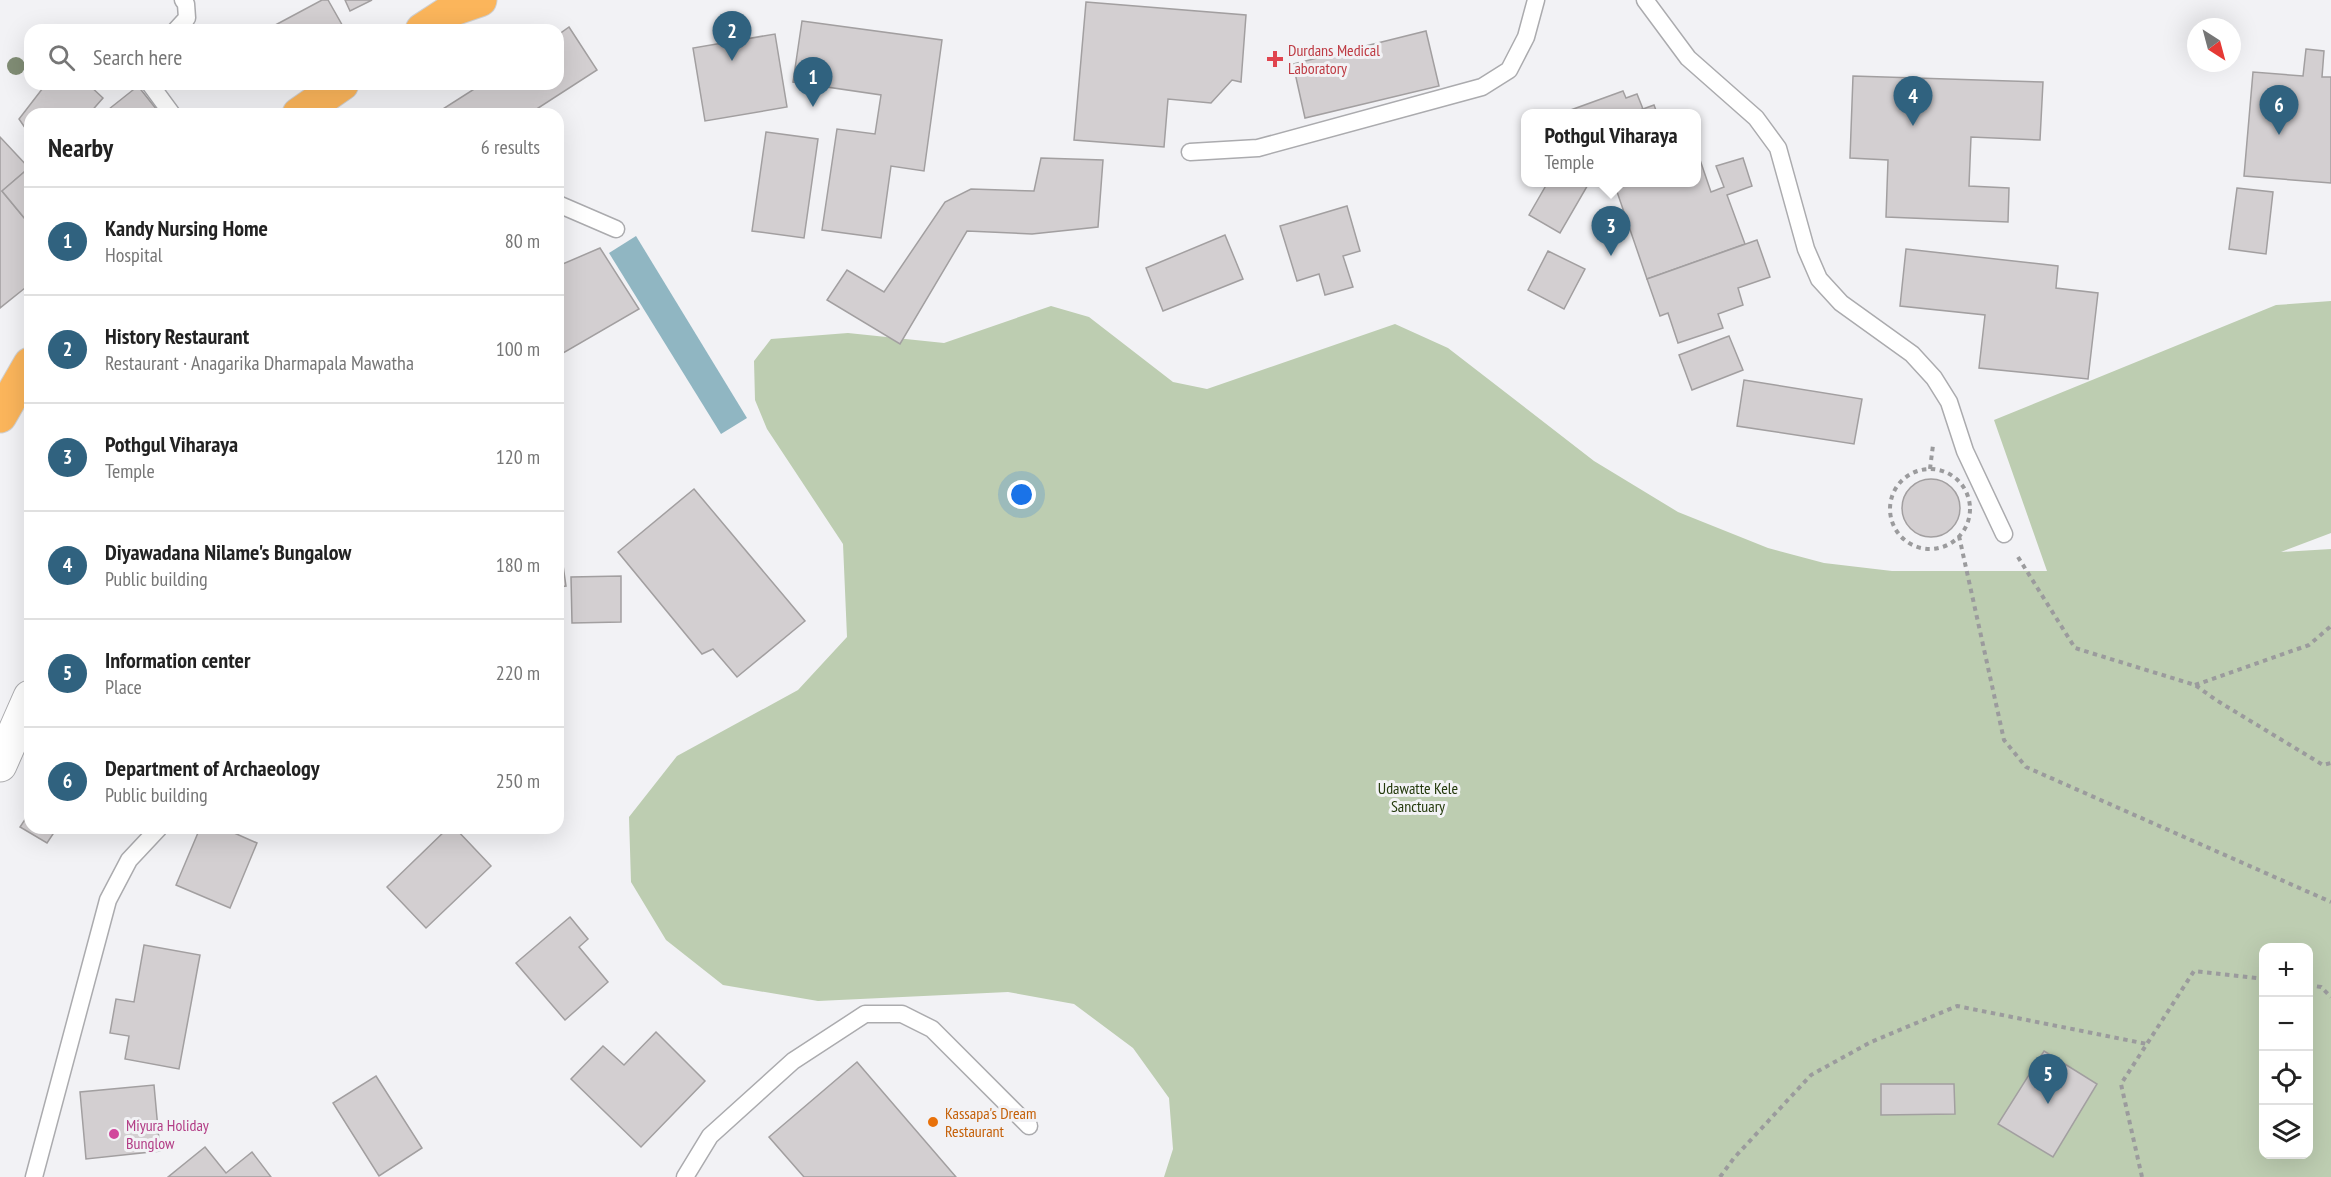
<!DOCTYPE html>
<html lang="en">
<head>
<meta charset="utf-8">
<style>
	:root { --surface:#fff; --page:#f6f6f6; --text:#222; --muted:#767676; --line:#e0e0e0; --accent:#30627f }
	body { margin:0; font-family:"PT Sans Narrow",sans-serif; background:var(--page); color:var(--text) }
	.controls { position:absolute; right:18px; bottom:18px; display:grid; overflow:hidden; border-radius:12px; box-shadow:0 6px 24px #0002 }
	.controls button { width:54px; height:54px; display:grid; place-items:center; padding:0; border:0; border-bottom:2px solid var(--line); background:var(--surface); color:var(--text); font:30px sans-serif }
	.compass { position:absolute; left:2187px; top:18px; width:54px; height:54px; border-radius:50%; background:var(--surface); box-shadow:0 6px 24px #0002; rotate:144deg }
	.you { position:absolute; left:1022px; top:495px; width:21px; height:21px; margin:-15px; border:4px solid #fff; border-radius:50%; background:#1a73e8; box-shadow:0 0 0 9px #1a73e833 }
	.badge { display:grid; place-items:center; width:39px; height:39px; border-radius:50%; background:var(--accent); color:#fff; font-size:20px; font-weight:700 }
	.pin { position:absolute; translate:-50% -50px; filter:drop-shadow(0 2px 3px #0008) }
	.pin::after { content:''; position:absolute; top:32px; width:21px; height:18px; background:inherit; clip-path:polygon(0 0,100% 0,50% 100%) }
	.popup { position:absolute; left:1521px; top:109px; width:180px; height:78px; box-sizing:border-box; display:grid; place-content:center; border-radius:12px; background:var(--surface); filter:drop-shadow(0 2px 4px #0005); font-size:20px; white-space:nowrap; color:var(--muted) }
	.popup b { font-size:22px; color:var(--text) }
	.popup::after { content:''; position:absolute; left:50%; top:100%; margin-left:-12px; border:12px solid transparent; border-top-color:var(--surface) }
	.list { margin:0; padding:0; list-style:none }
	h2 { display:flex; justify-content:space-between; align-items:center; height:78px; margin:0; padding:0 24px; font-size:26px }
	h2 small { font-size:20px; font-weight:400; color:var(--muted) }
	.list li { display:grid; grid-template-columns:39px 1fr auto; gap:18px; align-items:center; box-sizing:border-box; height:108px; padding:0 24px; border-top:2px solid var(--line) }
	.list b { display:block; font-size:22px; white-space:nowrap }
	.list p { margin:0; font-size:20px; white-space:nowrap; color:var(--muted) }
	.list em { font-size:20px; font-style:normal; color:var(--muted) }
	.icon { flex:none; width:33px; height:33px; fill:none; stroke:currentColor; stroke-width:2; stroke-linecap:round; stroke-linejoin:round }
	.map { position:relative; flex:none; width:2331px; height:1177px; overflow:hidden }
	.search { position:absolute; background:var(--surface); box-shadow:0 6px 24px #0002; left:24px; top:24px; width:540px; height:66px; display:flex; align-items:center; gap:15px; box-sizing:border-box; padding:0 21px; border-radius:18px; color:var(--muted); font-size:22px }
	.panel { position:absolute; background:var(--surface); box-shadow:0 6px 24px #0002; left:24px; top:108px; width:540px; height:726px; border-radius:18px }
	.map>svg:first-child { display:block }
	.green { fill:#bdcdb1; fill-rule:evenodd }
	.water { fill:#90b6c2 }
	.building { fill:#d3cfd1; stroke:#a29fa0; stroke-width:1.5 }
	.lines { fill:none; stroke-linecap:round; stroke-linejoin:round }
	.lane-casing { stroke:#ababae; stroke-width:19 }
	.street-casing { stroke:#ababae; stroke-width:35 }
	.highway-casing { stroke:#d0d0d1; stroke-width:35 }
	.path { stroke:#9b9b9d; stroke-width:4; stroke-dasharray:4.5 4.5; stroke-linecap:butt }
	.lane { stroke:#fff; stroke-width:16 }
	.street { stroke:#fff; stroke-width:33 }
	.highway { stroke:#fbb55b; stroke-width:33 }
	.tree { fill:#818d75 }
	.health-dot { fill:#e0444e; stroke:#f2f2f5; stroke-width:2 }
	.food-dot { fill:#e8710a; stroke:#f2f2f5; stroke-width:2 }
	.hotel-dot { fill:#d1479c; stroke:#f2f2f5; stroke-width:2 }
	.labels { text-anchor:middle; stroke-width:6; stroke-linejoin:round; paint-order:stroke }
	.health-label { font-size:16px; fill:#be3a42; stroke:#f2f2f5; text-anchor:start }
	.park-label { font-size:16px; fill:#243a0c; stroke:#f2f2f5 }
	.food-label { font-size:16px; fill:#c56008; stroke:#f2f2f5; text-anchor:start }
	.hotel-label { font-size:16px; fill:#b23c85; stroke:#f2f2f5; text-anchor:start }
</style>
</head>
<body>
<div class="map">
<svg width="2331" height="1177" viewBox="0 0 2331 1177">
	<rect width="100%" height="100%" fill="#f2f2f5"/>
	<path class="green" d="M2331,301V533L2281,552L2331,549V1177H1164L1173,1149L1169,1098L1133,1048L1074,1004L1008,992L818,1001L723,985L666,940L631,882L629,817L677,756L798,690L847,637L843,544L767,429L755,400L754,361L771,339L848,333L944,343L1051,306L1089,317L1173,382L1207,389L1395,324L1448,348L1594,461L1678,512L1768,548L1824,563L1892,571H2047L1994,420L2276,305ZM2264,948H2308V1154H2264Z"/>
	<path class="water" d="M636,236L747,418L721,434L609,253Z"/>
	<g class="building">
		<path d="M322,0H328L345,30H266Z"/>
		<path d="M345,0H372L350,11Z"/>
		<path d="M1086,2L1246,15L1241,82L1232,80L1211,103L1168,99L1164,147L1074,140Z"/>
		<path d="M802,21L942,40L924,171L891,166L881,238L822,230L837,129L875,134L881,95L793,82Z"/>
		<path d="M569,27L597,70L529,114H435L482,84H558V35Z"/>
		<path d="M1426,31L1439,86L1305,118L1293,64Z"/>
		<path d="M775,34L787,107L705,121L693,48Z"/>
		<path d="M2306,49L2324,51L2322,77H2331V183L2244,176L2253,72L2303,76Z"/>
		<path d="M1853,76L2043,82L2040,140L1971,137L1969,186L2009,188L2008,222L1886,217L1888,160L1850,158Z"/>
		<path d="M46,84H88L103,98L89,114H30V135L19,119Z"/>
		<path d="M138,86L157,110L152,114H113L109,109Z"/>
		<path d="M1623,91L1626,98L1637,94L1643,109L1631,113H1569L1568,111Z"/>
		<path d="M1654,105L1657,113H1631L1643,109Z"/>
		<path d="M766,132L818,139L804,238L752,231Z"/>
		<path d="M0,137L29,168L2,191L30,225L26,231L30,236V284L0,308Z"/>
		<path d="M1698,154L1711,192L1724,187L1716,166L1743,158L1752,186L1727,195L1745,244L1647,279L1614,183L1696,182Z"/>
		<path d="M1041,158L1103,160L1098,227L1032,234L967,231L900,344L827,300L847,270L884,292L945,202L971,189L1034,191Z"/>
		<path d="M30,167V225L2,191Z"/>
		<path d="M1548,182L1589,183L1560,233L1529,215Z"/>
		<path d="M2237,188L2273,192L2266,254L2229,249Z"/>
		<path d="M1347,206L1360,251L1343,256L1353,287L1325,295L1319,274L1297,281L1280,226Z"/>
		<path d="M1225,235L1243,279L1163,311L1146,268Z"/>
		<path d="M1757,240L1770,277L1738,288L1743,305L1718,314L1723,328L1678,343L1668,313L1660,316L1647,279Z"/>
		<path d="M600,248L639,309L558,356V266Z"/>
		<path d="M1906,249L2058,266L2056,288L2098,293L2088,379L1979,368L1985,315L1900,306Z"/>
		<path d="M1548,251L1585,269L1564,309L1528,290Z"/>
		<path d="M1729,336L1743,370L1692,390L1679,355Z"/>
		<path d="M1744,380L1862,399L1854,444L1737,426Z"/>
		<circle cx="1931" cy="508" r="29"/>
		<path d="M694,489L805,621L737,677L713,649L702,654L618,552Z"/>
		<path d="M558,530L566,586L558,587Z"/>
		<path d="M621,576V622L572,623L571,577Z"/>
		<path d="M558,646L560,683H558Z"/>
		<path d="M30,812V828H57L47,843L20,827Z"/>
		<path d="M200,828H223L257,843L230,908L176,885Z"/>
		<path d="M448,828H455L491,866L426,928L387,887Z"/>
		<path d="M570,917L588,939L579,947L608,982L565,1020L516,963Z"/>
		<path d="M144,945L200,955L179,1069L125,1059L129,1036L110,1033L116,999L134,1002Z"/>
		<path d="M656,1032L705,1081L641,1147L571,1079L603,1046L624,1065Z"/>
		<path d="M2044,1051L2097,1084L2053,1157L1998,1124Z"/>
		<path d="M857,1062L956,1177H804L769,1137Z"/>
		<path d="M376,1076L422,1148L379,1176L333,1103Z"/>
		<path d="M1881,1084H1954L1955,1114L1881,1115Z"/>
		<path d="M154,1085L160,1151L86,1159L80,1092Z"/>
		<path d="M205,1147L226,1173L252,1152L271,1177H168Z"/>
	</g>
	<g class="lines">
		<g class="lane-casing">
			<g id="lane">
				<path d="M1645,0L1688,58L1756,118L1778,148L1806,249L1819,279L1841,303L1912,354L1934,378L1949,402L1965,451L2004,534"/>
				<path d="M176,30L187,18L186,4L183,0"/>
				<path d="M150,84L172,114"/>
				<path d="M1190,152L1258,148L1482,87L1509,70L1526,37L1536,0"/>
				<path d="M558,204L616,229"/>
				<path d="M34,1177L108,900L129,860L159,828"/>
				<path d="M685,1177L710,1136L793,1061L865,1014H902L932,1029L1029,1126"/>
			</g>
		</g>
		<g class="street-casing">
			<path id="street" d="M0,765L30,697"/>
		</g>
		<g class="highway-casing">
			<g id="highway">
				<path d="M422,30L454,9L480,0"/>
				<path d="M299,114L342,84"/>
				<path d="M0,416L30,364"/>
			</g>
		</g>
		<g class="path">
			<path d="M1930,469L1933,445"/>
			<circle cx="1930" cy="509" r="40"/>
			<path d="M1959,536L2004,740L2026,767L2331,902"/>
			<path d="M2018,557L2075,648L2195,685L2216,700L2323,765L2331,763"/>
			<path d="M2195,685L2309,645L2331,626"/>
			<path d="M2308,985L2321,987L2331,997"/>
			<path d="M1720,1177L1734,1158L1811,1075L1871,1042L1957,1006L2147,1044"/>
			<path d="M2142,1177L2121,1084L2194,971L2264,979"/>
		</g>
		<use href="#lane" class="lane"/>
		<use href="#street" class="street"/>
		<use href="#highway" class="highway"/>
	</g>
	<circle class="tree" cx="16" cy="66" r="9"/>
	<path class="health-dot" d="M1272 50h6v6h6v6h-6v6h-6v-6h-6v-6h6z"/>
	<circle class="food-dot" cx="933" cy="1122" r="6"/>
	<circle class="hotel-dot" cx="114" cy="1134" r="6"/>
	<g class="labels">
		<g class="health-label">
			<text x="1288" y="56">Durdans Medical<tspan x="1288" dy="18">Laboratory</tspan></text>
		</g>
		<g class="park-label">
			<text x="1418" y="794">Udawatte Kele<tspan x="1418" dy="18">Sanctuary</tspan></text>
		</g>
		<g class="food-label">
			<text x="945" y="1119">Kassapa's Dream<tspan x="945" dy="18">Restaurant</tspan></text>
		</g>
		<g class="hotel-label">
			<text x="126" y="1131">Miyura Holiday<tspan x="126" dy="18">Bunglow</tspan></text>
		</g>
	</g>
</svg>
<div class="controls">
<button>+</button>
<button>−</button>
<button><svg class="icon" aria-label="locate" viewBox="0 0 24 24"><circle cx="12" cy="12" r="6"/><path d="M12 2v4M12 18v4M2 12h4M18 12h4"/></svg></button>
<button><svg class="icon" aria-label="layers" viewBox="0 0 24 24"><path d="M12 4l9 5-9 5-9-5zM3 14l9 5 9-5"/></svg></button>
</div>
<svg class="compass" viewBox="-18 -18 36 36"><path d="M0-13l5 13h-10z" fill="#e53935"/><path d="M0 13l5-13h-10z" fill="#767676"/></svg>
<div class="you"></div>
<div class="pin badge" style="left:813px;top:107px">1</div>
<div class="pin badge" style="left:732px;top:61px">2</div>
<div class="pin badge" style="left:1611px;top:256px">3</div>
<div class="popup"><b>Pothgul Viharaya</b>Temple</div>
<div class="pin badge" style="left:1913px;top:126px">4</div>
<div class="pin badge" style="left:2048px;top:1104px">5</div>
<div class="pin badge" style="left:2279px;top:135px">6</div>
<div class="search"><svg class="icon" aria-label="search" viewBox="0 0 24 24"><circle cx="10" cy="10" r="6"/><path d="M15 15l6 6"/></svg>Search here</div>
<section class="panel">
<h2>Nearby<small>6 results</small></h2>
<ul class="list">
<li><span class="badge">1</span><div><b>Kandy Nursing Home</b><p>Hospital</p></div><em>80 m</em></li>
<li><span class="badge">2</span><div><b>History Restaurant</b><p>Restaurant · Anagarika Dharmapala Mawatha</p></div><em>100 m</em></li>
<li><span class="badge">3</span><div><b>Pothgul Viharaya</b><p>Temple</p></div><em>120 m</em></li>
<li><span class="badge">4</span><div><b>Diyawadana Nilame's Bungalow</b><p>Public building</p></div><em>180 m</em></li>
<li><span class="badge">5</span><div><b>Information center</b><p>Place</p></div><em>220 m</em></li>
<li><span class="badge">6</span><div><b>Department of Archaeology</b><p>Public building</p></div><em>250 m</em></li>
</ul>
</section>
</div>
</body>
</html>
